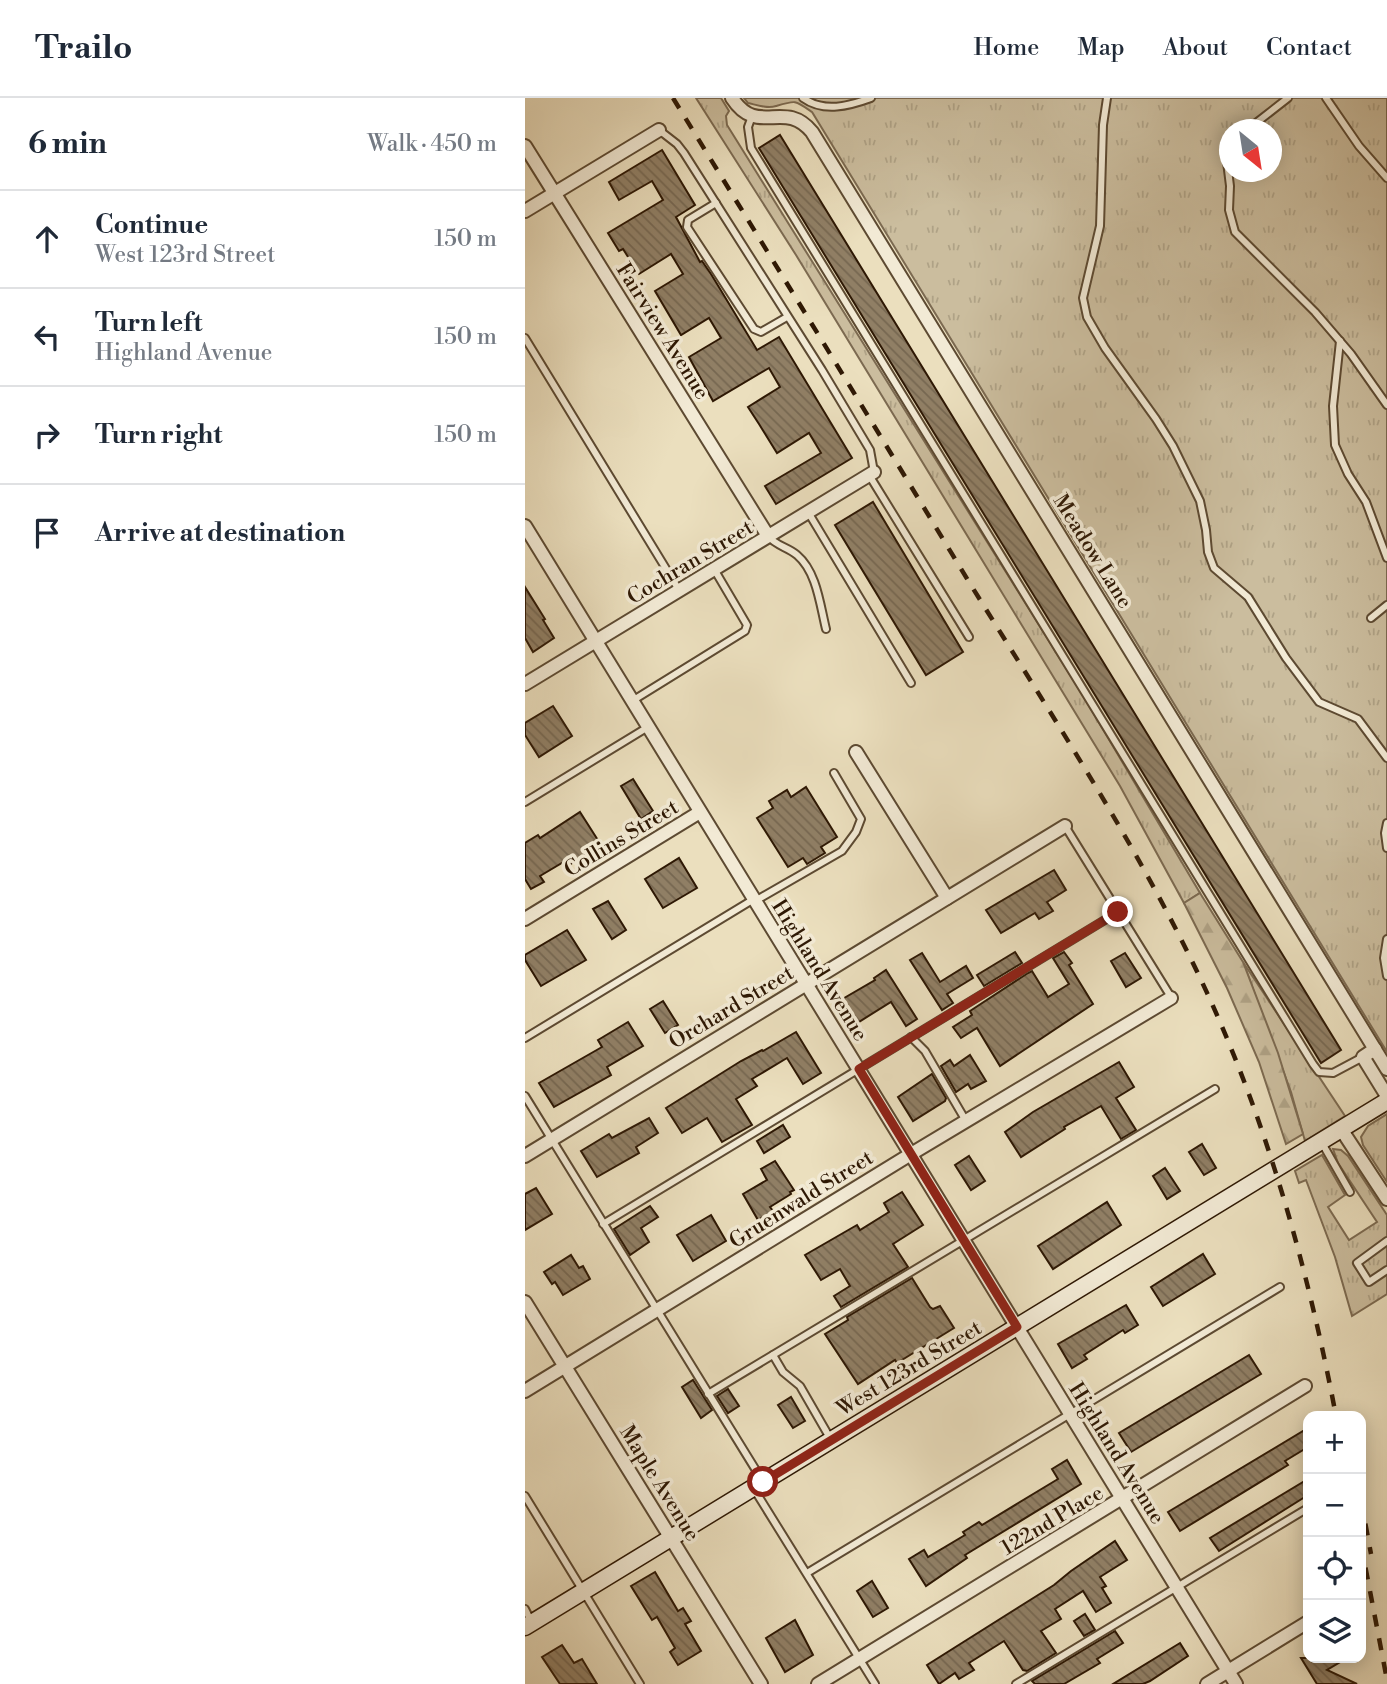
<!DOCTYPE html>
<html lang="en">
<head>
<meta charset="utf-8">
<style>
	:root { --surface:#fff; --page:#f6f6f7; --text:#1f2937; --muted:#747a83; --line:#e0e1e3 }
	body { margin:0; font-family:"Libre Bodoni",serif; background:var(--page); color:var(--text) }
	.controls { position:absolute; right:21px; bottom:21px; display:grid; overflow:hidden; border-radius:14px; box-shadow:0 4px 18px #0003 }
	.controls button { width:63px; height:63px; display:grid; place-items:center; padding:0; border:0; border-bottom:2px solid var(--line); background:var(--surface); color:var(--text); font:35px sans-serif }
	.compass { position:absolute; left:694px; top:21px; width:63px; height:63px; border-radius:50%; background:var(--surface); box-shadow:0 4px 18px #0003; rotate:150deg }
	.stop { position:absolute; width:21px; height:21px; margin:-16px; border:5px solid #8f2418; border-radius:50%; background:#fff }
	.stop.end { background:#8f2418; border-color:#fff; box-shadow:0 2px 7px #0008 }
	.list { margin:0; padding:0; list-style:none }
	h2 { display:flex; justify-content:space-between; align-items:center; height:91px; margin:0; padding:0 28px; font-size:30px }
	h2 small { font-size:23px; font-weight:400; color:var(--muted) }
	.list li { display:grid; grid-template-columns:46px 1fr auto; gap:21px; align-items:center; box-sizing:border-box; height:98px; padding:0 28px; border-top:2px solid var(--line) }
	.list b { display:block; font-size:26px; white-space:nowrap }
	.list p { margin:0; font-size:23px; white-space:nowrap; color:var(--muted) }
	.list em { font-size:23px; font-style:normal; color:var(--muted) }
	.icon { flex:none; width:38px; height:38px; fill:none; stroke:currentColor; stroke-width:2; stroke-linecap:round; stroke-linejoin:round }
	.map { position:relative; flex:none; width:862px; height:1586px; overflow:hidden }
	header { display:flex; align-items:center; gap:42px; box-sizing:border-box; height:98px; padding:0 35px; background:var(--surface); border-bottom:2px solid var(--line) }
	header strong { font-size:33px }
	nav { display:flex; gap:38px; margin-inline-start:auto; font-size:24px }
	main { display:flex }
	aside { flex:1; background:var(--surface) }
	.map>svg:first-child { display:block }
	.grass { fill:url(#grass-tufts); stroke:#7c6a51; stroke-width:2; fill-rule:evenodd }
	.forest { fill:url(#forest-firs); stroke:#7c6a51; stroke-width:2 }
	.building { fill:url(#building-back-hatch); stroke:#2e1804; stroke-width:2 }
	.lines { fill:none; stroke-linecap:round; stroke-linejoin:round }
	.lane-casing { stroke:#5d4a32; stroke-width:10 }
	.street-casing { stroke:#5d4a32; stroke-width:16 }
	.secondary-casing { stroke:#2e1804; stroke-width:19 }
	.lane { stroke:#f2ead5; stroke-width:6 }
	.street { stroke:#f2ead5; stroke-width:12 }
	.secondary { stroke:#f2ead5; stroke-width:16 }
	.rail { stroke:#2e1804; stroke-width:4.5; stroke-dasharray:12 12; stroke-linecap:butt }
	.route { stroke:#8f2418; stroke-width:9 }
	.labels { text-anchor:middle; stroke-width:7; stroke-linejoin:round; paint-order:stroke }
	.street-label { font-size:21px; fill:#2e1804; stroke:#f2ead5 }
</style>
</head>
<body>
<header>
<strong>Trailo</strong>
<nav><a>Home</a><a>Map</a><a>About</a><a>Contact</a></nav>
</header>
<main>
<aside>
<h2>6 min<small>Walk · 450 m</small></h2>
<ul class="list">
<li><svg class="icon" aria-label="ahead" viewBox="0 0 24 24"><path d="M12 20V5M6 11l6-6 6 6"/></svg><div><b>Continue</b><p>West 123rd Street</p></div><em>150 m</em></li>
<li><svg class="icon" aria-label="left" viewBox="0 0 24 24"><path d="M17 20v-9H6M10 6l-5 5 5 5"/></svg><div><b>Turn left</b><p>Highland Avenue</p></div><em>150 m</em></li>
<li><svg class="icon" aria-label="right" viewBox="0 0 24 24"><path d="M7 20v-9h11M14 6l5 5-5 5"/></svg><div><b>Turn right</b></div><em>150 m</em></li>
<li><svg class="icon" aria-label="arrive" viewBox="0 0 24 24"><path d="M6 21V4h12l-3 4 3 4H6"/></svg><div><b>Arrive at destination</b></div></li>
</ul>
</aside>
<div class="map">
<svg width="862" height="1586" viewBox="0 0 862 1586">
	<defs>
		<pattern id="grass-tufts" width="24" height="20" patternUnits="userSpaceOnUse" patternTransform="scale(1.75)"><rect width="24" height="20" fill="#cbbd9e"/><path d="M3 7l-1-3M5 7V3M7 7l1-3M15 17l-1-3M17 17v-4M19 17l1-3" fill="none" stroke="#afa286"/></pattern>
		<pattern id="forest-firs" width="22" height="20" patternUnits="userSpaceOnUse" patternTransform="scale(1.75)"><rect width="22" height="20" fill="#cbbd9e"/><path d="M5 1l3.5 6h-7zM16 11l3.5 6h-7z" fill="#afa286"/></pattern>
		<pattern id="building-back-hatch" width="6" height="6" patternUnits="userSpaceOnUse" patternTransform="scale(1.75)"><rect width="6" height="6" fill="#907f65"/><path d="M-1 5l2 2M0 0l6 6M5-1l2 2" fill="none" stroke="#766751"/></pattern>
	</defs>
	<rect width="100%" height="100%" fill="#ebdfbe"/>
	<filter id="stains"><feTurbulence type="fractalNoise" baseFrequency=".00286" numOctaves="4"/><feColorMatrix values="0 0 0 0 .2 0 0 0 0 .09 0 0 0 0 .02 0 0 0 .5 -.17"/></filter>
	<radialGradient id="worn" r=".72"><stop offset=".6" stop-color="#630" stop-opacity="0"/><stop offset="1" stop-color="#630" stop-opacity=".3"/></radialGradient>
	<g class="grass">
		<path d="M171,0H196L204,13L201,18L202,27L557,596L675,795L659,805L595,688L271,157Z"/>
		<path d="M219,0H862V954L287,14C270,2 271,2 251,8C242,11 232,7 223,5ZM704,32H746V74H704Z"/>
		<path d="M718,864L820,1018L780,1043L766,994Z"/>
		<path d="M862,1016V1084L838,1047L836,1039L843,1028Z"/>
		<path d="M808,1051L816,1052L823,1058L862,1117V1196L827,1218L810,1159L781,1082L774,1085L770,1073L797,1057L820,1097L803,1109L824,1142L852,1124L813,1065Z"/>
	</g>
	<path class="forest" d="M675,795L718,864L753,955L778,1036L761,1046L734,964L702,890L659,805Z"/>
	<g class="building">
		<path d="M255,37L816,952L796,965L234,50Z"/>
		<path d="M137,52L170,107L151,119L175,164L177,163L186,176L232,252L254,239L327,360L251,406L240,388L296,355L284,335L252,355L234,326L223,309L255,289L244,270L188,303L164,259L196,240L184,220L156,237L130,193L158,176L146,156L114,176L98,151L94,153L83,135L138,102L127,83L94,102L84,84Z"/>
		<path d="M348,404L438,554L401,577L310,427Z"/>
		<path d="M0,489L20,521L18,522L29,540L8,554L0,540Z"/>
		<path d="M28,608L47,638L14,659L0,637V625Z"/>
		<path d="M108,681L128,713L116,721L96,688Z"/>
		<path d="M281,689L312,739L296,749L300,755L282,766L278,760L263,769L232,720L248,710L244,703L262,692L266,699Z"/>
		<path d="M55,714L76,747L44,767L42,762L15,778L19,784L6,791L0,781V745L13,737L15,740Z"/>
		<path d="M154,760L172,790L138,810L120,781Z"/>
		<path d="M529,772L541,792L522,804L528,813L514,821L510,815L476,835L461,812Z"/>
		<path d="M83,803L101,832L87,841L68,811Z"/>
		<path d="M42,832L61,862L16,888L0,862V857Z"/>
		<path d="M490,854L497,865L459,888L452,877Z"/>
		<path d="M539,854L547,865L544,867L568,906L475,968L452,930L436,940L428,929L447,917L445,913L503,875L507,873L523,899L544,886L528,860Z"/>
		<path d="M397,855L415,884L441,868L448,880L422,896L428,905L417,912L385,862Z"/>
		<path d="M600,855L616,880L601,889L586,863Z"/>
		<path d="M361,872L392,921L381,928L366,904L329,927L314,903L350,882L349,880Z"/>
		<path d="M138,903L153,927L140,935L125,911Z"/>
		<path d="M103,924L118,948L82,969L86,977L29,1009L14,985L77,949L73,942Z"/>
		<path d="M271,934L296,975L278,986L262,960L227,981L232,988L211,1001L227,1027L197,1044L182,1020L157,1035L141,1010L216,963L237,952L238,953Z"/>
		<path d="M445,957L461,983L446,991L443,986L431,994L416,968L425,962L429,968Z"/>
		<path d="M594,964L609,989L591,1000L611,1032L596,1041L576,1008L539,1029L540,1031L496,1059L480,1034L508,1014Z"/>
		<path d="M407,976L421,1000L420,1003L388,1023L373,999Z"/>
		<path d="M124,1020L133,1035L111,1049L114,1055L72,1079L56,1053L84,1036L87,1040Z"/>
		<path d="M258,1027L265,1039L239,1055L232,1043Z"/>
		<path d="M677,1046L691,1070L679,1077L664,1054Z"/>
		<path d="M444,1058L460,1083L446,1092L430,1067Z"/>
		<path d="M250,1063L269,1092L265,1094L266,1096L245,1109L248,1113L233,1122L218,1096L242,1082L236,1071Z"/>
		<path d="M640,1070L655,1093L642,1101L628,1078Z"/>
		<path d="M11,1090L27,1116L0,1132V1096Z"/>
		<path d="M377,1094L398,1127L368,1146L383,1169L316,1209L309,1198L325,1188L315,1171L296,1182L280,1157L332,1127L335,1132L364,1114L359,1105Z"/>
		<path d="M582,1104L596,1127L528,1171L513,1148Z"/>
		<path d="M125,1108L133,1119L116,1130L124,1144L105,1157L89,1131Z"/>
		<path d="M186,1117L201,1143L168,1163L152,1137Z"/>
		<path d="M678,1156L690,1176L638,1208L626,1189Z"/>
		<path d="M46,1157L54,1170L58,1168L65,1181L38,1197L30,1184L27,1186L19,1174Z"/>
		<path d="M387,1180L405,1209L408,1211L415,1208L429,1230L372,1265L370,1262L333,1286L300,1236L323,1222L322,1219Z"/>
		<path d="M601,1207L613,1227L600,1235L598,1232L559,1257L562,1261L547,1270L533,1246Z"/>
		<path d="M724,1257L736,1276L606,1354L594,1335Z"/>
		<path d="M168,1282L187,1312L176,1320L157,1289Z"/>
		<path d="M203,1291L214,1308L203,1315L192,1298Z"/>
		<path d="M266,1299L280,1323L268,1330L253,1307Z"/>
		<path d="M783,1330V1349L760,1363L763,1367L655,1433L643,1414Z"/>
		<path d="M542,1362L556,1386L440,1457L442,1460L401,1488L384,1461L399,1452L403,1459L440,1437L438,1434L454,1424L457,1427L533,1381L527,1371Z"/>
		<path d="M783,1381V1397L694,1453L685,1440Z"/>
		<path d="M590,1443L602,1462L575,1479L581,1488L577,1490L586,1505L571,1514L558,1493L530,1511L536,1521L516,1533L531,1555L502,1573L498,1572L479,1543L444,1565L449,1572L434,1581L430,1575L414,1586L402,1567L529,1487L546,1473Z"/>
		<path d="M130,1474L153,1513L158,1510L166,1523L160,1526L176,1553L153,1567L145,1554L150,1550L132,1519L127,1522L106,1488Z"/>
		<path d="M347,1483L363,1510L348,1519L332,1493Z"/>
		<path d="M560,1516L570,1532L559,1538L549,1523Z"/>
		<path d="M270,1522L288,1557L260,1574L241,1540Z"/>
		<path d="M590,1533L598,1545L572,1561L575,1565L539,1586H510L507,1583Z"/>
		<path d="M655,1545L663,1558L625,1583L618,1586H588Z"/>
		<path d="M37,1547L49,1565L57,1561L72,1586H35L17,1559Z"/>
		<path d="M776,1560H822L802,1572L832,1586H792Z"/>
	</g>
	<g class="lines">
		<g class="lane-casing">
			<g id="lane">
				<path d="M278,0C299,15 324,8 346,0"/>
				<path d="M582,0L578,27L575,128L558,200L562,219L580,250L631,321L648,348L675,403L681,432L683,454L689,470L723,499L761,560L794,604L833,621L862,660"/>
				<path d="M801,0L834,48L862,80"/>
				<path d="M227,18L223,29L226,50L788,966L794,974L808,975L838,959"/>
				<path d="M134,32L152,46L159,55L297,272L345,352L349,374"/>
				<path d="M722,32L763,0"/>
				<path d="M704,47L701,56L705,88L704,112L710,134L790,214L826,256L862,307"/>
				<path d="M191,105L163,122L162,129L229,231L236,234L262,219"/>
				<path d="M0,240L154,492"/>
				<path d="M815,243L808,308L810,347L823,376L841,404L862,460"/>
				<path d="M344,377L444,539"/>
				<path d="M283,414L386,585"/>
				<path d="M243,438C251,448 263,449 272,457C292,474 295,507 301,531"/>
				<path d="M846,520L862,507"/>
				<path d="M107,603L220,533L222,527L189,471"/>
				<path d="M0,704L123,629"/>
				<path d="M862,725L860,735L862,750"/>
				<path d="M540,728L646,899"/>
				<path d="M230,803L317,753L331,734L336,721L309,675"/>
				<path d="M862,841L859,860L862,878"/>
				<path d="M386,939L400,953L441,1023"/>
				<path d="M0,940L229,801"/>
				<path d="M0,998L237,1382"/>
				<path d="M797,1045L825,1094"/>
				<path d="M78,1126L593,814"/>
				<path d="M862,1143L832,1165L844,1184L862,1172"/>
				<path d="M248,1257L258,1274L275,1288L305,1340"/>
				<path d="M183,1296L690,991"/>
				<path d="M229,1391L350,1586"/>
				<path d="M0,1398L115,1586"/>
				<path d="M282,1475L755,1189"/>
				<path d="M0,1511L6,1523"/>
				<path d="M491,1586L783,1410"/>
			</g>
		</g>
		<g class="street-casing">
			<g id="street">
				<path d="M207,0C233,40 259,0 287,34L862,971"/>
				<path d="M0,48L243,438"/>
				<path d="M0,113L134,32"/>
				<path d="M0,428L711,1586"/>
				<path d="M0,586L349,374"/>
				<path d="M331,654L422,800"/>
				<path d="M0,821L175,714"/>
				<path d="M850,951L838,959L862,998"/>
				<path d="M816,1031L862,1101"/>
				<path d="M0,1058L540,728"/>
				<path d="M0,1204L236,1586"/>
				<path d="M0,1293L386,1056L646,900"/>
				<path d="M293,1586L780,1288"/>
				<path d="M682,1586L783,1524"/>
			</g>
		</g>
		<g class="secondary-casing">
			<path id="secondary" d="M0,1529L862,1003"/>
		</g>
		<use href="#lane" class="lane"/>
		<use href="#street" class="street"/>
		<use href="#secondary" class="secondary"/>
		<g class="rail">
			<path d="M148,0C247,161 346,322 444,484C520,607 600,728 664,857C736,1002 781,1160 811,1318"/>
			<path d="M836,1402L846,1456"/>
			<path d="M836,1446L862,1582"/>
		</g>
	</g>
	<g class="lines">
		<path class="route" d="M238,1384L492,1229L334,971L593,814"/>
	</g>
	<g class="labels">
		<g class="street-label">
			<text transform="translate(138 233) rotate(58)" y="7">Fairview Avenue</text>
			<text transform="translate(568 453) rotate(58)" y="7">Meadow Lane</text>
			<text transform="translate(165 464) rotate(-31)" y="7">Cochran Street</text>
			<text transform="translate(96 740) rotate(-31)" y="7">Collins Street</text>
			<text transform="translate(295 872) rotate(58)" y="7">Highland Avenue</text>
			<text transform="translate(206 909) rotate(-31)" y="7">Orchard Street</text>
			<text transform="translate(276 1101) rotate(-32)" y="7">Gruenwald Street</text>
			<text transform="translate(384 1270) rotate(-31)" y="7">West 123rd Street</text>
			<text transform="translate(592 1355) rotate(58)" y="7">Highland Avenue</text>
			<text transform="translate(135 1385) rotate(58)" y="7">Maple Avenue</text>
			<text transform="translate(527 1422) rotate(-31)" y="7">122nd Place</text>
		</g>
	</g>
	<rect width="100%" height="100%" filter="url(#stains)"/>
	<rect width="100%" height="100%" fill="url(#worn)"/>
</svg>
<div class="controls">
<button>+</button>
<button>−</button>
<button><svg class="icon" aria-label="locate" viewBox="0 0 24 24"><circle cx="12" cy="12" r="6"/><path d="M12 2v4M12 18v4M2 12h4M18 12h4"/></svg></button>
<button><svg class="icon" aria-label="layers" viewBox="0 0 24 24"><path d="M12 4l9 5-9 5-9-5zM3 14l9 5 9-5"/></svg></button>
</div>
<svg class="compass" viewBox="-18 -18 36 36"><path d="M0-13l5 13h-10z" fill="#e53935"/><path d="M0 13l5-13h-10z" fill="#747a83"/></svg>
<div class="stop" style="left:238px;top:1384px"></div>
<div class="stop end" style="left:593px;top:814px"></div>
</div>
</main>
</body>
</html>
